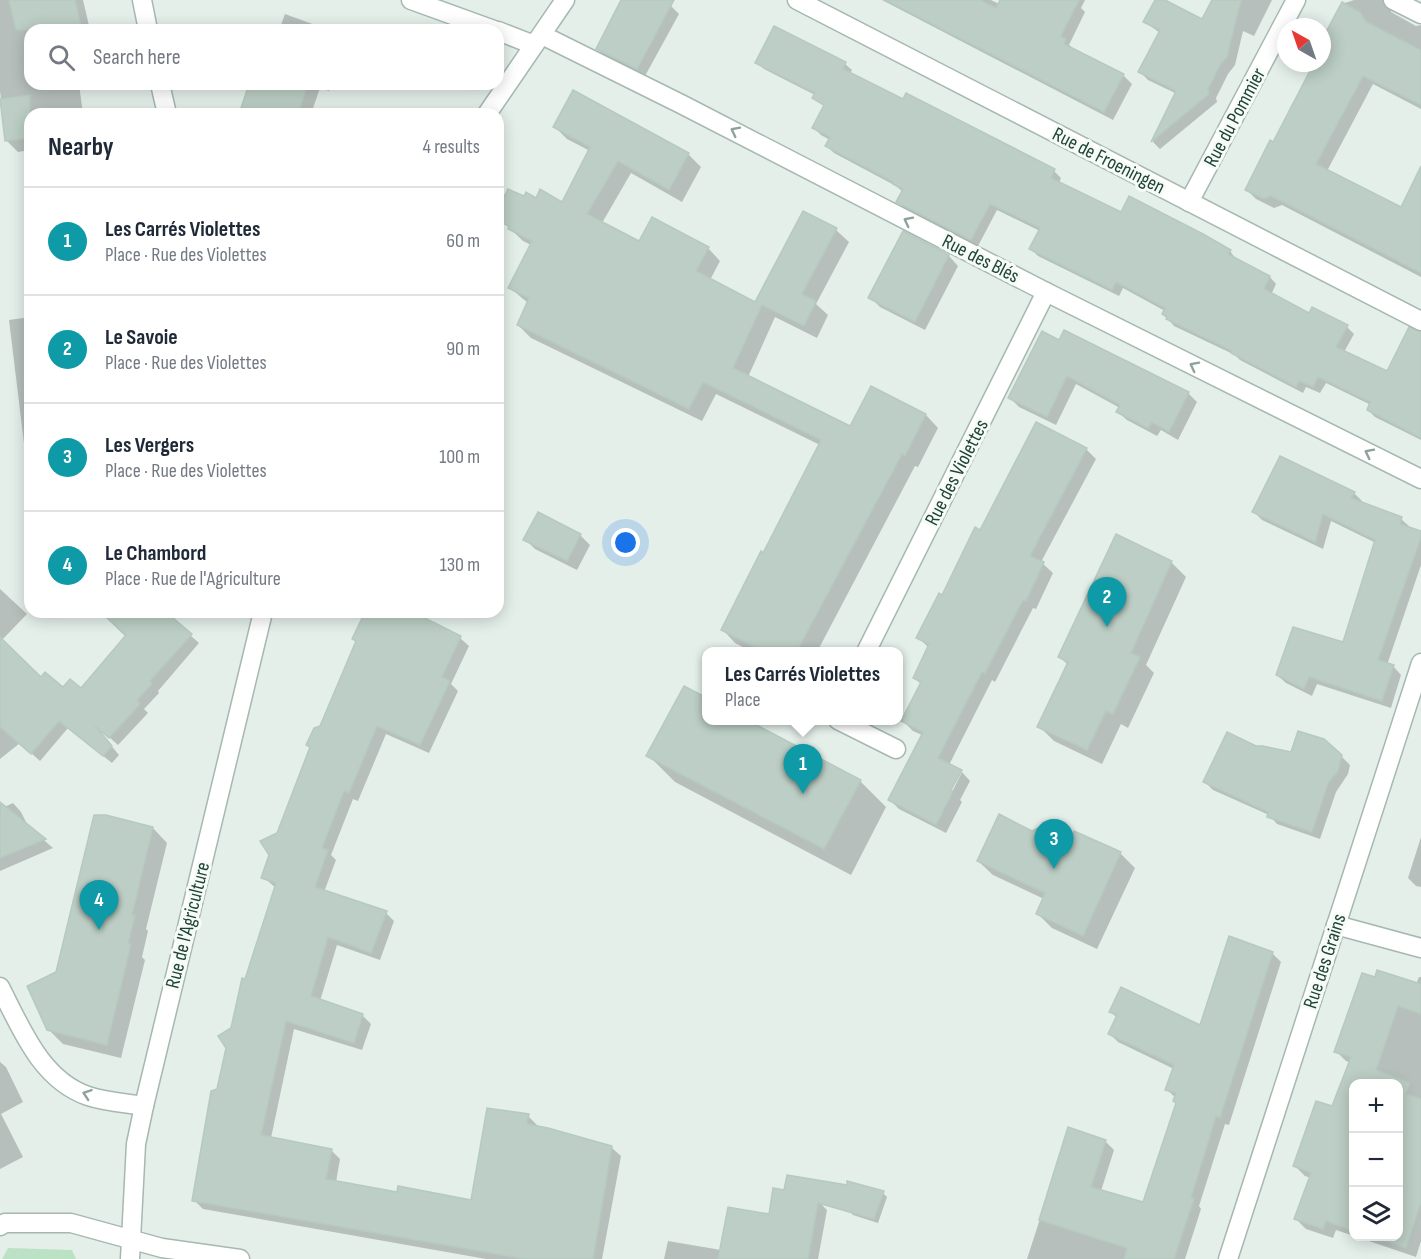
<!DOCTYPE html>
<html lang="en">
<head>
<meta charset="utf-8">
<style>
	:root { --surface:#fff; --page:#f6f6f7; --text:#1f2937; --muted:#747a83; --line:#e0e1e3; --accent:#db2777 }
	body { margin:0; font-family:"Sofia Sans Condensed",sans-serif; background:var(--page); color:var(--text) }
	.controls { position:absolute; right:18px; bottom:18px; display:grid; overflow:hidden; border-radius:12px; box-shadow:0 3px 15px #0003 }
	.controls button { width:54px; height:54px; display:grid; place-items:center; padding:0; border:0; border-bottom:2px solid var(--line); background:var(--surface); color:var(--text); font:30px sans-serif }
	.compass { position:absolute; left:1277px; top:18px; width:54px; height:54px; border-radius:50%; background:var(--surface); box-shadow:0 3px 15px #0003; rotate:320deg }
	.you { position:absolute; left:626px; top:543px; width:21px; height:21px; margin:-15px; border:4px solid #fff; border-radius:50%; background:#1a73e8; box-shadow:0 0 0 9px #1a73e833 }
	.badge { display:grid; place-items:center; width:39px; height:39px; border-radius:50%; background:var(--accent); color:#fff; font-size:20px; font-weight:700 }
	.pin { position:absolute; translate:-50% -50px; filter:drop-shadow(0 2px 3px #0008) }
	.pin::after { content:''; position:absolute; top:32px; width:21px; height:18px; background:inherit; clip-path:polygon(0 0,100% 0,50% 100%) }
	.popup { position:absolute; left:702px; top:647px; width:201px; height:78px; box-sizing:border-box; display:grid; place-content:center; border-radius:12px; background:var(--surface); filter:drop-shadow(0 2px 4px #0005); font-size:20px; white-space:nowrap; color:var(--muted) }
	.popup b { font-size:22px; color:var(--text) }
	.popup::after { content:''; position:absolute; left:50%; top:100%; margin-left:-12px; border:12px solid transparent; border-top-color:var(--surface) }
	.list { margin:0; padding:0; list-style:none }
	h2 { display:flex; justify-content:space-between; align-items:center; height:78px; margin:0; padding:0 24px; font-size:26px }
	h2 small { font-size:20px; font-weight:400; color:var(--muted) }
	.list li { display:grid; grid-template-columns:39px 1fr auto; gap:18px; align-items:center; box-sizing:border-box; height:108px; padding:0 24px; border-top:2px solid var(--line) }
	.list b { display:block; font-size:22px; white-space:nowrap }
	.list p { margin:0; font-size:20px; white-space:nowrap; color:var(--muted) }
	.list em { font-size:20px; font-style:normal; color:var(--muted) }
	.icon { flex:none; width:33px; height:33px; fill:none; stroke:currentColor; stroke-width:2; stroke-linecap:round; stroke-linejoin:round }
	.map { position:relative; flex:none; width:1421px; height:1259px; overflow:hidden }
	.search { position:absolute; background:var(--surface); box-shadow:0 3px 15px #0003; left:24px; top:24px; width:480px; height:66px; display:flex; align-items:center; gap:15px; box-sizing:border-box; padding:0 21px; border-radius:18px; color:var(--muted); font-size:22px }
	.panel { position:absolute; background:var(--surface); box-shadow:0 3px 15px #0003; left:24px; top:108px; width:480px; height:510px; border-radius:18px }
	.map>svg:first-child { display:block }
	.green { fill:#bbe2c4 }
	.shadow { fill:#0003 }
	.building { fill:#bccec5; stroke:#b6cac0; stroke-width:1.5 }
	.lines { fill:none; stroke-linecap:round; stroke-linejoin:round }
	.minor-casing { stroke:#a6b8b1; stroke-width:21 }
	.tertiary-casing { stroke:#a6b8b1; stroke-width:21 }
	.minor { stroke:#fff; stroke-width:18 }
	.tertiary { stroke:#fff; stroke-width:18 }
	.oneway { stroke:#90a29c }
	.labels { text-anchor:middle; stroke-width:6; stroke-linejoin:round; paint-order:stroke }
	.street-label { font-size:20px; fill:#214438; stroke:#f6fbf8 }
</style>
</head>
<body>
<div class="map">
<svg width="1421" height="1259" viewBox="0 0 1421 1259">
	<rect width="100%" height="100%" fill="#e4efea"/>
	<path class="green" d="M8,1248L72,1250L76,1259H2Z"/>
	<g class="shadow">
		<path d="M0,0H83L90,30H30V84H79L83,114H30V150L18,152L6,140L0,91Z"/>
		<path d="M623,0H660L671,6L679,14L645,76L606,57L597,49Z"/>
		<path d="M882,0H991L1027,18L1037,0H1085L1081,8L1085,12L1069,45L1074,49L1123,75L1132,84L1113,120Z"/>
		<path d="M1157,0H1161L1203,21L1214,0H1272L1254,36L1243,31L1235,65L1228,74L1216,98L1217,102L1160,149L1153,142L1177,94L1148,80L1140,72L1160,33L1145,22Z"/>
		<path d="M1354,0H1398L1392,5L1391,12L1416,26L1421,25V109L1373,84L1327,171L1421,218V277L1282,205L1274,208L1256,199L1247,190L1316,63H1322V44L1342,4Z"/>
		<path d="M285,14L329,30H279Z"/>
		<path d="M757,62L845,64L852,70L850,74L1054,171L1061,178L1059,183L1122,214L1230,251L1236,259L1270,277L1276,284L1271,295L1310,315L1313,309L1347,327L1354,334L1344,352L1387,373L1421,348V440L1375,417L1368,410L1371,405L1326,383L1320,393L1306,387L1303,393L1240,360L1235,355L1174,326L1164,314L1165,311L1123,288L1119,296L1038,256L1031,249L1040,231L997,210L978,246L905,209L898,202L903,192L896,186L834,153L827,146L830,140L821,135L814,128L825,107L814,98L815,95L764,69Z"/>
		<path d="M251,84H332L329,91L320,88L311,114H240Z"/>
		<path d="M573,92L688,154L701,167L682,202L631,173L602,223L640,243L708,248L720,261L710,280L756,304L836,230L849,242L816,304L828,315L817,338L775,317L748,377L851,428L871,388L926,415L938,428L918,467L915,466L817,652H752L735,643L723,630L820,445L716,394L702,421L531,338L518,325L528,303L510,288L531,245L523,241L504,223L524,198L563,204L590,151L567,139L554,126Z"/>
		<path d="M904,233L949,256L958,266L925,330L880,307L870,297Z"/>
		<path d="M30,317V471L27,468L9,320Z"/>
		<path d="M1043,333L1188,393L1197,402L1178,440L1161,430L1157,436L1127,420L1118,412L1120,408L1076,384L1056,425L1019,407L1010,398Z"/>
		<path d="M1086,449L1096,459L1041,562L1053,573L1036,609L1033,608L995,682L992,680L949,765L962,772H959L947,796L949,798L962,772L970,781L960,800L962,802L946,833L899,809L889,799L922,735L913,731L903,721L921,684L915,678L929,648L918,637L981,531Z"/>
		<path d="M1354,493L1362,501L1361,504L1401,519L1410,527L1409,529L1421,533V565L1387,665L1393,666L1401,675L1391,708L1317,684L1312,696L1286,683L1277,675L1344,644L1376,543L1331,521L1323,549L1262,520L1254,512Z"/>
		<path d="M580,535L590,545L577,570L535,549L525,539Z"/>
		<path d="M1171,562L1186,577L1146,665L1154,673L1128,728L1121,724L1102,764L1054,741L1039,726L1068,665L1060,657Z"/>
		<path d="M0,589L27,614L1,641L41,679L63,689L81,690L126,637L100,612H164L199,643L158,691L159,693L144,709L148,713L118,745L100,729L99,731L119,755L112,763L68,728L40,761L20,743L0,759Z"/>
		<path d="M366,612H408L460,638L469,646L451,684L458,691L429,753L386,734L358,801L353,799L331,855L336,860L324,892L386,913L394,921L380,960L337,945L320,1001L362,1015L371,1024L362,1050L294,1029L271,1138L331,1150L340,1159L336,1182L398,1194L473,1202L528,1116L537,1125L536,1127L612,1148L621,1156L602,1259H486L203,1209L194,1200L232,1029L276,888L263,877L321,727L357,642L354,639Z"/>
		<path d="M685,688L707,700V720L860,781L886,807L851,875L675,782L648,755Z"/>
		<path d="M1256,748L1292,754L1341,756L1350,765L1348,774L1336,792L1320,839L1277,824L1269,815L1213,790L1205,782Z"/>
		<path d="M13,803L21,812L28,826L53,848L0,871V809Z"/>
		<path d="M96,815L153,828L167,843L146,929L148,931L142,957L145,960L121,1058L63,1044L48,1029L57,973Z"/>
		<path d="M1032,832L1069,845L1075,833L1121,854L1135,868L1097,949L1052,928L1037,913L1044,899L993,875L978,861Z"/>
		<path d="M1421,837V887L1416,886L1408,878Z"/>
		<path d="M1272,953L1281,962L1229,1125L1225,1124L1199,1206L1201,1209L1185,1259H1027L1069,1129L1105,1141L1114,1150L1101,1191L1144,1204L1178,1104L1176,1098L1167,1090L1174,1069L1118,1042L1110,1034L1117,1018L1111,1012L1201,1027Z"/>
		<path d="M1419,977H1421V1241L1416,1257L1354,1236H1398V1084H1354V1236L1336,1230L1333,1238L1306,1229L1296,1219L1311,1178L1305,1176L1295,1166L1333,1108L1351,1063L1346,1061L1336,1051L1375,979L1416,984Z"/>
		<path d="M0,1062L6,1067L23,1102L1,1114L23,1157L0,1169Z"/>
		<path d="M883,1193L887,1197L878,1223L853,1215L848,1210Z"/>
		<path d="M818,1201L827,1210L818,1259H664L668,1241L721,1250L770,1216Z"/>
	</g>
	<g class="building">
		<path d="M9,0H75L82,30H16Z"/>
		<path d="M621,0H674L637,69L596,49Z"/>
		<path d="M885,0H980L996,8L1000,0H1079L1061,36L1066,39L1064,44L1124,74L1104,112Z"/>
		<path d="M1155,0H1165L1202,19L1212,0H1241L1227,57L1220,65L1208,89L1209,94L1151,142L1176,91L1138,72L1160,30L1143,22Z"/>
		<path d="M1342,2L1360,12L1366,22L1421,50V105L1363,76L1316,164L1401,207L1421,166V273L1271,196L1264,199L1245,190L1270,140L1273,142L1314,63H1322V48L1329,36L1325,34Z"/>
		<path d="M774,26L846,62L843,69L903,99L906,93L1055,169L1051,178L1121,212L1129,196L1203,234L1231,250L1228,254L1270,276L1264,289L1309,313L1312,307L1348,325L1336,347L1387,371L1409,327L1421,332V438L1367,410L1370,402L1318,377L1313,387L1299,381L1296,387L1231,353L1232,351L1166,319L1167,317L1162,314L1165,308L1116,282L1112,290L1029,249L1040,228L990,204L971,240L896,202L903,189L893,184V182L825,146L830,137L812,128L824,105L812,98L815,93L755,63Z"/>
		<path d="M249,84H308L298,114H239Z"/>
		<path d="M573,90L689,153L669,190L618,161L587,214L639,241L652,217L709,247L696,271L755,302L803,211L837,228L802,294L816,301L804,326L762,305L733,368L850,426L871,386L926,414L905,456L902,454L797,651H762L721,630L761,551L763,553L821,440L703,382L689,409L517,325L529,298L508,288L532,241L508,229L509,226L498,221V209L508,189L524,196L526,192L536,198L540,189L562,202L590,147L553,127Z"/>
		<path d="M30,95V138L5,141L0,99Z"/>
		<path d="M903,231L949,255L915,322L868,298Z"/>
		<path d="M1064,330L1189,392L1169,432L1152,422L1148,428L1116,412L1120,405L1067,376L1047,417L1008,398L1042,331L1059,340Z"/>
		<path d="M1036,422L1087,448L1030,556L1044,562L1026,601L1023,600L985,673L982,672L938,758L962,770L951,790L953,791L936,825L888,800L923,732L901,721L921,682L913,678L929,644L916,638L939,593L942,595L975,527L980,530Z"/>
		<path d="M1280,456L1355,492L1351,498L1402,517L1400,524L1421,531V537L1378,660L1394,665L1382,701L1309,677L1304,689L1276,675L1293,627L1343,642L1375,540L1323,514L1315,542L1252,512Z"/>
		<path d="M538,512L581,534L567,561L523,540Z"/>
		<path d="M1116,534L1172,561L1131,653L1140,657L1113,714L1106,711L1087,750L1037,727L1068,662L1058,657Z"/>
		<path d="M101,612H166L192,634L150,681L152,684L137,700L140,704L109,738L95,726L112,746L103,756L59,721L31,754L0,727V637L41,677L45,672L63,687L70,679L81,688L126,635Z"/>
		<path d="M365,612H413L461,636L442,677L450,681L420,745L377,726L349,793L344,791L322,848L328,850L315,887L387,911L371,953L328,937L311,996L363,1014L354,1043L286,1021L261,1135L332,1149L326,1179L397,1192L398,1186L471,1200L487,1108L529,1114L527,1124L548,1128L612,1146L593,1259H525L192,1201L211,1091L217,1089L226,1048L218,1036L231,1028L242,978L245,979L276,883L261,878L269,855L260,841L277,833L310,747L306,745L314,728L320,726L356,641L352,639Z"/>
		<path d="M684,686L707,698V720H747L861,780L824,849L646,756Z"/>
		<path d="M1298,731L1324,739L1342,755L1338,771L1328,783L1312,832L1267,817L1268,812L1203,782L1227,732L1256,746H1263L1291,752Z"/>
		<path d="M0,802L46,839L0,858Z"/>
		<path d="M999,814L1032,831L1038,828L1069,843L1074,831L1121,852L1083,936L1036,914L1045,893L977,861Z"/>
		<path d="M94,815H106L153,827L132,915H135L128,944H131L107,1045L47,1030L27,986L56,972Z"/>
		<path d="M1229,936L1273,952L1220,1118L1216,1116L1191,1198L1194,1199L1174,1259H1124L1127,1248L1039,1220L1068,1127L1106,1140L1091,1187L1143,1202L1176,1103L1173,1101L1176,1093L1165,1090L1174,1065L1108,1034L1117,1015L1109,1012L1121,987L1200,1025Z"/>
		<path d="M1377,970L1421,984V1014L1398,1006L1376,1070L1410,1083L1406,1094L1421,1099V1202L1406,1248L1370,1236H1398V1083H1353V1231L1326,1221L1323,1229L1294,1219L1311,1173L1293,1166L1316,1101L1332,1106L1351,1057L1334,1052L1362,973L1375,977Z"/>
		<path d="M787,1175L847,1185V1181L884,1191L874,1219L818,1203L808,1259H718L728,1207L769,1214L773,1188L784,1190Z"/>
	</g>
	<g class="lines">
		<g class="minor-casing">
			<g id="minor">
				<path d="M142,0L148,30"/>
				<path d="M411,0L494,30"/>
				<path d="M797,0L1421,321"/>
				<path d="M1393,0L1421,14"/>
				<path d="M498,31L534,45"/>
				<path d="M542,35L681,104L1046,292L1421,479"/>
				<path d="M160,84L167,114"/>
				<path d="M487,114L565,0"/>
				<path d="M1189,202L1296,0"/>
				<path d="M866,652L1046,292"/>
				<path d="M838,720L896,749"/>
				<path d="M1336,925L1421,948"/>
				<path d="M0,987C21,1028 41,1080 88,1096C106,1102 126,1103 144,1106"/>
				<path d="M0,1226L5,1223H71L162,1248L240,1259"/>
				<path d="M130,1259L136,1144L144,1106L263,612"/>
			</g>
		</g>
		<g class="tertiary-casing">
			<path id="tertiary" d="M1228,1259L1421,663"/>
		</g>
		<use href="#minor" class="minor"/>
		<use href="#tertiary" class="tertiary"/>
	</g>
	<defs><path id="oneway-chevron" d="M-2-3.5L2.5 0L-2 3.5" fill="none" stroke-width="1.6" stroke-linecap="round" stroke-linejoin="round" transform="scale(1.5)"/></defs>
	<g class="oneway">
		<use href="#oneway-chevron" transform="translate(735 131) rotate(-153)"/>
		<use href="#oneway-chevron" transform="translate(908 221) rotate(-153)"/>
		<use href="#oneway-chevron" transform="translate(1194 366) rotate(-153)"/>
		<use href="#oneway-chevron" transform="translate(1369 453) rotate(-153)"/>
		<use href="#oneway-chevron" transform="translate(87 1094) rotate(-161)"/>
	</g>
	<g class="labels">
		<g class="street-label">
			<text transform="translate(1234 117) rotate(-62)" y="7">Rue du Pommier</text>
			<text transform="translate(1109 160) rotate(27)" y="7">Rue de Froeningen</text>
			<text transform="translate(981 258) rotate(27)" y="7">Rue des Blés</text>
			<text transform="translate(956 472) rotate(-63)" y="7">Rue des Violettes</text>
			<text transform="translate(187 925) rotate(-76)" y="7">Rue de l'Agriculture</text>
			<text transform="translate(1324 961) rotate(-72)" y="7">Rue des Grains</text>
		</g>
	</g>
</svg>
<div class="controls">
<button>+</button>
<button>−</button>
<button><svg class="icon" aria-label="layers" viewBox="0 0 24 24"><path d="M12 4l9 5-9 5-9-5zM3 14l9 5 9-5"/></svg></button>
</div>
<svg class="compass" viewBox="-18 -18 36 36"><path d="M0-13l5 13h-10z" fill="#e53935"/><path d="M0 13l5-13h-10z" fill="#747a83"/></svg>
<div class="you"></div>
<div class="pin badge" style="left:803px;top:794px;background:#0f9aa8">1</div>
<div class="popup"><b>Les Carrés Violettes</b>Place</div>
<div class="pin badge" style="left:1107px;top:627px;background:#0f9aa8">2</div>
<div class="pin badge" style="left:1054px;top:869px;background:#0f9aa8">3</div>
<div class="pin badge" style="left:99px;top:930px;background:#0f9aa8">4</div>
<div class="search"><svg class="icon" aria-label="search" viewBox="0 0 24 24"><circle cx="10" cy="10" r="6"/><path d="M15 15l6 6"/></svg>Search here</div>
<section class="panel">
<h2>Nearby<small>4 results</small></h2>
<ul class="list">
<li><span class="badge" style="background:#0f9aa8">1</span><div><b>Les Carrés Violettes</b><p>Place · Rue des Violettes</p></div><em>60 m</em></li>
<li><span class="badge" style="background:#0f9aa8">2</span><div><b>Le Savoie</b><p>Place · Rue des Violettes</p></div><em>90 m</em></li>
<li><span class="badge" style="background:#0f9aa8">3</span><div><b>Les Vergers</b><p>Place · Rue des Violettes</p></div><em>100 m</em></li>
<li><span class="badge" style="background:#0f9aa8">4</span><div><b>Le Chambord</b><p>Place · Rue de l'Agriculture</p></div><em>130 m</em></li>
</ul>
</section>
</div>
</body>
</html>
